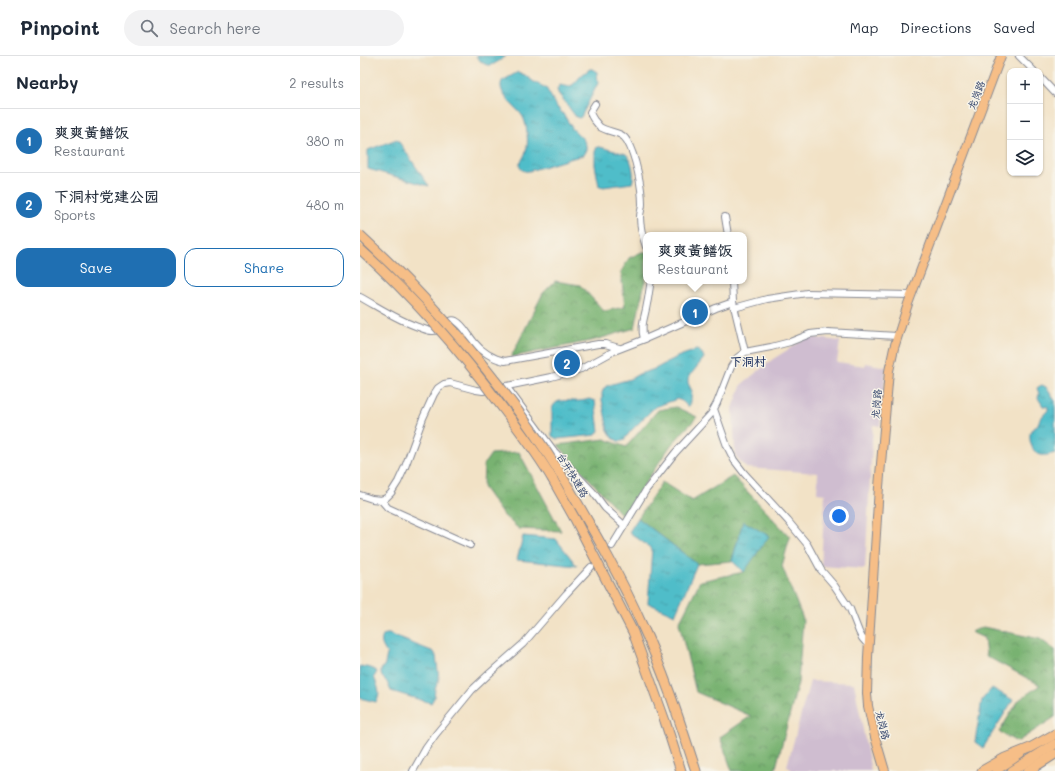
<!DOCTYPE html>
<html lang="en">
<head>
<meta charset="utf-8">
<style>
	:root { --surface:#fff; --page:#f2f2f3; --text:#1f2937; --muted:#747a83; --line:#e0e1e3; --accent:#1f6fb2 }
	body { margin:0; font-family:Mali,"LXGW WenKai TC",sans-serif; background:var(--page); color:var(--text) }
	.controls { position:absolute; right:12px; top:12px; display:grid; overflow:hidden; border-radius:8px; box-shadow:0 1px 3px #0004 }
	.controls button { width:36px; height:36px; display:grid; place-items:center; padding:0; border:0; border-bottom:1px solid var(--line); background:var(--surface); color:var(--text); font:20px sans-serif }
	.you { position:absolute; left:479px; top:460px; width:14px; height:14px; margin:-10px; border:3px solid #fff; border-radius:50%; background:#1a73e8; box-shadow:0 0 0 6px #1a73e833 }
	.badge { display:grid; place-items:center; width:26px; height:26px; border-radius:50%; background:var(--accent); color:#fff; font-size:13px; font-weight:700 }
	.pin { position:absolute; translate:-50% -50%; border:2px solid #fff; box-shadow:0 1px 4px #0006 }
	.popup { position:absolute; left:283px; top:176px; width:104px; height:52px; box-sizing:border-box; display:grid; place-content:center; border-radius:8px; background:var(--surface); filter:drop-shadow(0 1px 3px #0005); font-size:13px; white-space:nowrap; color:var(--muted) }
	.popup b { font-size:15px; color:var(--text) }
	.popup::after { content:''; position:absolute; left:50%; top:100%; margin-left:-8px; border:8px solid transparent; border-top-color:var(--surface) }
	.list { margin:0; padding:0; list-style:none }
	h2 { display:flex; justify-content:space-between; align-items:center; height:52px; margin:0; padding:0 16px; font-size:17px }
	h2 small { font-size:13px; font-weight:400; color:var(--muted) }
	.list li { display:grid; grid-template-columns:26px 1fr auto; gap:12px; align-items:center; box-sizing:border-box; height:64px; padding:0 16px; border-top:1px solid var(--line) }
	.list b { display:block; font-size:15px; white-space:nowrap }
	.list p { margin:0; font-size:13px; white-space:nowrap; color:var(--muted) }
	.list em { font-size:13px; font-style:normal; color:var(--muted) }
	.actions { display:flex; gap:8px; padding:12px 16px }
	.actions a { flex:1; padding:9px 0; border:1px solid var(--accent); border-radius:12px; text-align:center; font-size:14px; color:var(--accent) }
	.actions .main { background:var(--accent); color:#fff }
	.icon { flex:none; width:22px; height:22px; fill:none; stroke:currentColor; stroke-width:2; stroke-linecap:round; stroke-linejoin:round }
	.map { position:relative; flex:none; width:695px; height:715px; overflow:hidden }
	header { display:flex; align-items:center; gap:24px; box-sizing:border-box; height:56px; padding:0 20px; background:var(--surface); border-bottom:1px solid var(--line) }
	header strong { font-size:19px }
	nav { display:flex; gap:22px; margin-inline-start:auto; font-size:14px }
	.search { width:280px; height:36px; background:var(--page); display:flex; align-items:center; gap:10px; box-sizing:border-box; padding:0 14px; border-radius:22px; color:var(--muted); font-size:15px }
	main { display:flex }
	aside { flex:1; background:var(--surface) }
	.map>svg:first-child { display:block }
	.industrial { fill:#cfbdd0 }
	.forest { fill:url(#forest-crowns); stroke:#4a7068 }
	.water { fill:url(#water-ripples); stroke:#367694 }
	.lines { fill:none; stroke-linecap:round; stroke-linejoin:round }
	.minor-casing { stroke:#868892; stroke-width:8 }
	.major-casing { stroke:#868892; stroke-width:10 }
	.highway-casing { stroke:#868892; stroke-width:11 }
	.minor { stroke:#fff; stroke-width:6 }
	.major { stroke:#f6be87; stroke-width:8 }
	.highway { stroke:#f6be87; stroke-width:9 }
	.highway-bridge-casing { stroke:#868892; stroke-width:11; stroke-linecap:butt }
	.highway-bridge { stroke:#f6be87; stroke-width:9 }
	.labels { text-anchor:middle; stroke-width:3; stroke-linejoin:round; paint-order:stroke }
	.street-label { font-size:10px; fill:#1b2f5e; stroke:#f7f3e8 }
	.quarter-label { font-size:12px; font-weight:bold; fill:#1b2f5e; stroke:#f7f3e8 }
</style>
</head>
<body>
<header>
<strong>Pinpoint</strong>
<div class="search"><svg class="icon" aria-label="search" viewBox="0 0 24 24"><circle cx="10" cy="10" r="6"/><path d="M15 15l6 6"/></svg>Search here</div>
<nav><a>Map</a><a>Directions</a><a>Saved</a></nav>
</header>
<main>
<aside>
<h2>Nearby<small>2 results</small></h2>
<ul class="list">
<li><span class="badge">1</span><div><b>爽爽黄鳝饭</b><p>Restaurant</p></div><em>380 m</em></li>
<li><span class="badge">2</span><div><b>下洞村党建公园</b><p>Sports</p></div><em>480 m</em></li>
</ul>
<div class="actions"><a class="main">Save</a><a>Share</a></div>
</aside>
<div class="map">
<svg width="695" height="715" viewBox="0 0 695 715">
	<defs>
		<pattern id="forest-crowns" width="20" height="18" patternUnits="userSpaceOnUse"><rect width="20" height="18" fill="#78b271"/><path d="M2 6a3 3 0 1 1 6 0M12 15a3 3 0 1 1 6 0" fill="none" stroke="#629160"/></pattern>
		<pattern id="water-ripples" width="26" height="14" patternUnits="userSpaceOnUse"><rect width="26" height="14" fill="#50bdc9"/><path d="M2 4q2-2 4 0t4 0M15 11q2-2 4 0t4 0" fill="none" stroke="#429aa6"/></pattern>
	</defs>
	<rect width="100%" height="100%" fill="#f7f3e8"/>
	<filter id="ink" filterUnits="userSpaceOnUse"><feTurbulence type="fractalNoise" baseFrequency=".025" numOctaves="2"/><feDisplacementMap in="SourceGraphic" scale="8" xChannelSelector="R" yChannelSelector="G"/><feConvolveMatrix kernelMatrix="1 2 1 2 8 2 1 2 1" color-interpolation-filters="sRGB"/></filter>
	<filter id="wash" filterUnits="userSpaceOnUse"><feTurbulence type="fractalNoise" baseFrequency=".012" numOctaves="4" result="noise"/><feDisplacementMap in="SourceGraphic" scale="16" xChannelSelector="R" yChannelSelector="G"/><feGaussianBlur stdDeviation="0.9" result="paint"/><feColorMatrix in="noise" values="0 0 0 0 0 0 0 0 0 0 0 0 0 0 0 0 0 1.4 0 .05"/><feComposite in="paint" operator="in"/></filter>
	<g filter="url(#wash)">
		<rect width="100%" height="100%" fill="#f2e2c6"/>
		<g class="industrial">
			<path d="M448,281L480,285L477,306L505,310L506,307L526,311L520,370L513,369L505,513L461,510L465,438L457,437L458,417L386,412L375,399L373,352L382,328L413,303Z"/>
			<path d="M450,625L494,627L511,715H433L427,710Z"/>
		</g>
		<g class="forest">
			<path d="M282,196H286V220L275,272L235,284L151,301L183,237L195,225L220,229L244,255L265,251L261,216L269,202Z"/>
			<path d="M316,351L337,361L311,389L263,460L198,389L245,383L266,391L298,354Z"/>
			<path d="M159,396L201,475L159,473L142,458L123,431L124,408L131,398Z"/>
			<path d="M373,420L430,481L422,510L443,563L438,627L415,715H372L360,681L391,660L336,636L319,567L340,525L384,516L383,466L372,505L337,508L278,462L302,426L332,445Z"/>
			<path d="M623,571L680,583L695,594V661L657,686L639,676L659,644L680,629L626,600L624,582L611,576Z"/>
		</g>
		<g class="water">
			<path d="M116,0H146C133,9 128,15 116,0Z"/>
			<path d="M230,13H232L237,16L238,27L221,61L219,62L216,61L198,37L197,33L200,29C210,32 213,30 219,22C222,18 226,16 230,13Z"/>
			<path d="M158,16L165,19L174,26L186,32L197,51L204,59L212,72L223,83L226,89V94L223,99L169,115C164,116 161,114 159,109C161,105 165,100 166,95C169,88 167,68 163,61C158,52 136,38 142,25Z"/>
			<path d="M37,83L69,130L8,113V94Z"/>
			<path d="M237,91H240L266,98C272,103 275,120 272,127L243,131L239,130L235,109V96Z"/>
			<path d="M336,294C341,295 343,298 344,302L328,322V327L332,335C330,341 333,347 328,351L322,345L317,343L295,351L270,376L263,385H258L253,382L248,374L242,344V337L244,332L249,329L270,323L279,318L295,313L317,301Z"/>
			<path d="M682,329L686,331L695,345V397C691,398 686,400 681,399C671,397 668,382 671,374L677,370L680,363L688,354V351L683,350L678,342L679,338L677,332L678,331Z"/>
			<path d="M229,343L235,345L239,375L236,379L197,383L192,380V353C196,340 209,346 219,345C222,345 226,344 229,343Z"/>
			<path d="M278,462L337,508L315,559L288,547L292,493L269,476Z"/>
			<path d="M383,465L409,480L384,516L372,505Z"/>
			<path d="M163,480L196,483L217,510L157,504Z"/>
			<path d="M26,578H29L74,596L76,600L79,623L75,633L74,642L71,647L31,635L27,626L22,621L21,617V614L25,608L27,598C24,592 19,587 23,580Z"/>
			<path d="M0,610L11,612L17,616L14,621C17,629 22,638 16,646L0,642Z"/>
			<path d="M632,632L653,644L623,692L615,686L622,644Z"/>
		</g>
	</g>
	<g filter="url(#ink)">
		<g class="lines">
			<g class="minor-casing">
				<g id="minor">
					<path d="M659,0L674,15"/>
					<path d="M680,21L695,37"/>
					<path d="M235,48L230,56C231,60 232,61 234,64C236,66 238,69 240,71C249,77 262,75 267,85C276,100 282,132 282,148C282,153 280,156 280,161C280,170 283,182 286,191"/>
					<path d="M365,161L368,179"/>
					<path d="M372,225L373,246L385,296"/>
					<path d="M0,241C20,252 39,265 61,272C64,273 69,275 72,275C85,276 87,261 96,265C104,269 108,279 114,286C121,295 133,303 145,305L238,288H245L259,292"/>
					<path d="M374,252L407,243L447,237L551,239"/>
					<path d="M284,283C280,269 285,261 287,248C289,240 289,233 291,225"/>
					<path d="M146,330L194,395L233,436L245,452L264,469"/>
					<path d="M354,353L367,390L374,404L384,417L428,465L447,488L461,514L474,529L490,553L499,576L502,582L509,590"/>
					<path d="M0,439L12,443L21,444L26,442L31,437L38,426L45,411L63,362L74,338L78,332L84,328L90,327L116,334L123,335L191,321L221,313L254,295L285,283L356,252L373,246"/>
					<path d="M21,444L28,452L110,489"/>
					<path d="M252,490L286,434L315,397L351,358L357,347L371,311L377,302L385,296L411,291L430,286L450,278L468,276L537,280"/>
					<path d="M53,715L66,692L76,678L112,634L130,617L163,588L206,538L231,511"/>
				</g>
			</g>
			<g class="major-casing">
				<g id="major">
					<path d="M525,715L515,681L508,650L507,637L508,601L519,431L529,315L534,292L548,248L641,0"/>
					<path d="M636,715L661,698"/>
				</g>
			</g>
			<g class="highway-casing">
				<g id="highway">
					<path d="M200,417C229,467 259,517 282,569C304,616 320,666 336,715"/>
					<path d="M193,424L215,463L273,576L305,665L321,715"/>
					<path d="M622,715L645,702L670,692L695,678"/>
					<path d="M652,715L695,688"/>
					<path d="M668,715L695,698"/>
				</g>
			</g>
			<use href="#minor" class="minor"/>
			<use href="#major" class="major"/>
			<use href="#highway" class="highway"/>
			<g class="highway-bridge-casing">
				<g id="highway-bridge">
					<path d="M0,179C76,249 145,329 200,417"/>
					<path d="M0,193C53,241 100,294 142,351C160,375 178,398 193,424"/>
				</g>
			</g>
			<use href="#highway-bridge" class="highway-bridge"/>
		</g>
	</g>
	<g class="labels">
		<g class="street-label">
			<text transform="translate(616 39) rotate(-69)" y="4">龙岗路</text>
			<text transform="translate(516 348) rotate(-85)" y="4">龙岗路</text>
			<text transform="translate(213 419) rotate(59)" y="4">台开快速路</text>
			<text transform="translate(523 669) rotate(76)" y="4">龙岗路</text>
		</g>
		<g class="quarter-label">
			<text x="388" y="310">下洞村</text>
		</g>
	</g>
</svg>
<div class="controls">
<button>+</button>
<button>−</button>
<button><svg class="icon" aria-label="layers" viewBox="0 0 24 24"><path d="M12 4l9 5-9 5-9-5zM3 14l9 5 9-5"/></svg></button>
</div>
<div class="you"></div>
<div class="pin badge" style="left:335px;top:256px">1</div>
<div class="popup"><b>爽爽黄鳝饭</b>Restaurant</div>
<div class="pin badge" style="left:207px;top:307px">2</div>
</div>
</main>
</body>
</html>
